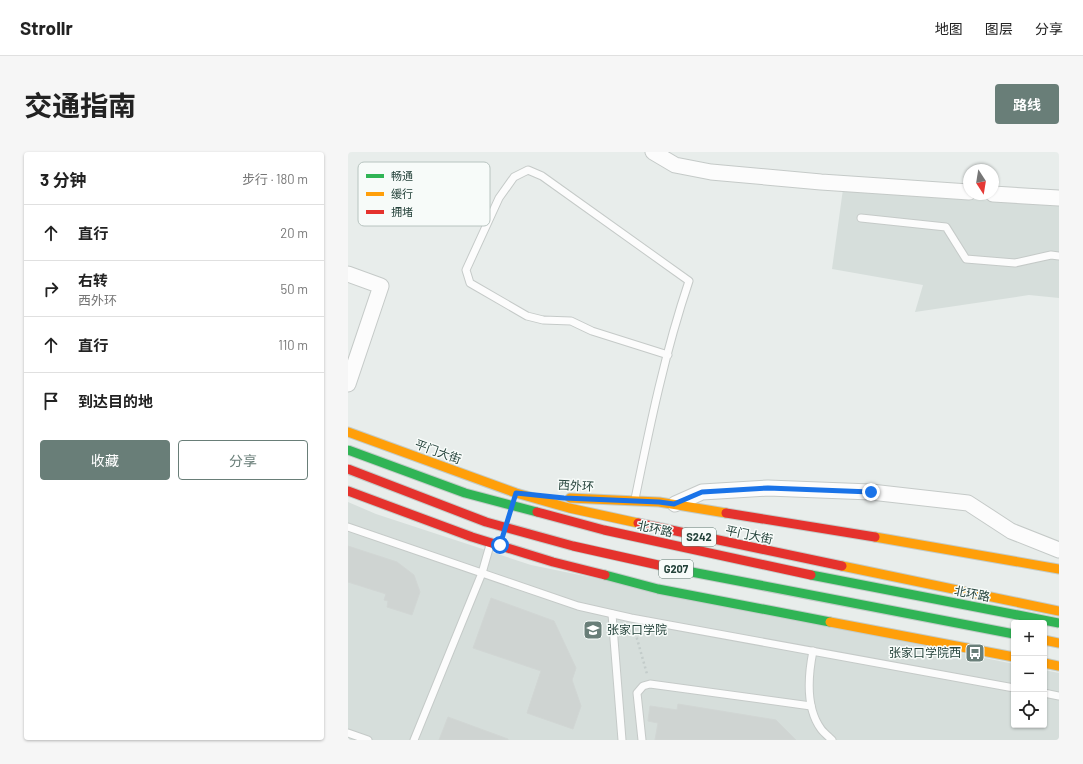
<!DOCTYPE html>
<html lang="zh">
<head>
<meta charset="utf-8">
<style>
	:root { --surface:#fff; --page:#f6f6f6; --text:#222; --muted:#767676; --line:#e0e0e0; --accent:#697e78 }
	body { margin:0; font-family:Barlow,"Noto Sans SC",sans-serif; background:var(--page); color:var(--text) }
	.controls { position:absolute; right:12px; bottom:12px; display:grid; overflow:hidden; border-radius:4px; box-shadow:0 1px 3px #0004 }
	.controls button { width:36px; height:36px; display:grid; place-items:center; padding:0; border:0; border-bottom:1px solid var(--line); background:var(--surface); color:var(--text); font:20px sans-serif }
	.compass { position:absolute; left:615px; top:12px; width:36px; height:36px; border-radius:50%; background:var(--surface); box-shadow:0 1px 3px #0004; rotate:168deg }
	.stop { position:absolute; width:12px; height:12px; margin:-9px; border:3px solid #1a73e8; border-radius:50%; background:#fff }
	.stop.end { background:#1a73e8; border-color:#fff; box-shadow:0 1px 4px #0008 }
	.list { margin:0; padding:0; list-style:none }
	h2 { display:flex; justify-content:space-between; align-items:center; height:52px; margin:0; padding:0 16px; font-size:17px }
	h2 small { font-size:13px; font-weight:400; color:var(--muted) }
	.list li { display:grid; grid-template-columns:26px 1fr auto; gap:12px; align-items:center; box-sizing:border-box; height:56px; padding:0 16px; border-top:1px solid var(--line) }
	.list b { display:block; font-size:15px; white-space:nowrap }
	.list p { margin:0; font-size:13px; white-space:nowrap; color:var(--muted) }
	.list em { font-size:13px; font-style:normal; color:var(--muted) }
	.actions { display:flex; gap:8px; padding:12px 16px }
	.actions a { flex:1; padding:9px 0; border:1px solid var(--accent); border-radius:4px; text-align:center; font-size:14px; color:var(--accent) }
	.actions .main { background:var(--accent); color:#fff }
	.icon { flex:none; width:22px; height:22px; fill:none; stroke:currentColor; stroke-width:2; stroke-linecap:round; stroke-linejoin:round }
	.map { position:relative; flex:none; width:711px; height:588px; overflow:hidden; border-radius:4px }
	header { display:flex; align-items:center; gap:24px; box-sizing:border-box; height:56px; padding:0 20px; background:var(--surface); border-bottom:1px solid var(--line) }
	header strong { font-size:19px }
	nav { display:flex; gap:22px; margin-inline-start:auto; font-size:14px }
	.intro { display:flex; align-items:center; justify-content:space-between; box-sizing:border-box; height:96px; padding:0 24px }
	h1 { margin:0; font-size:28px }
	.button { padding:10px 18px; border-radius:4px; background:var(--accent); color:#fff; font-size:14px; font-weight:700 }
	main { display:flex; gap:24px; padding:0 24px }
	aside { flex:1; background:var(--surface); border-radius:4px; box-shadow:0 1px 3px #0004 }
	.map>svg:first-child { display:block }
	.built { fill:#d6dedb }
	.building { fill:#cfd4d2; stroke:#d1d6d4 }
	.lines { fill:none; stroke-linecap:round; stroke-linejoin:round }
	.lane-casing { stroke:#c5cac8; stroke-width:9 }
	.street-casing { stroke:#c5cac8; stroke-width:17 }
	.fast-casing { stroke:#c3ccc9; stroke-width:11 }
	.slow-casing { stroke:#c3ccc9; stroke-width:11 }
	.jam-casing { stroke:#c3ccc9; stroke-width:11 }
	.path { stroke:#c3ccca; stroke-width:2.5; stroke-dasharray:2 3; stroke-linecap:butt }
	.lane { stroke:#fcfcfc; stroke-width:7 }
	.street { stroke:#fcfcfc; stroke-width:15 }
	.fast { stroke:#30b455; stroke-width:9 }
	.slow { stroke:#ff9f0a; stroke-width:9 }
	.jam { stroke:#e5322d; stroke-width:9 }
	.fast-bridge-casing { stroke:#c3ccc9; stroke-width:11; stroke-linecap:butt }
	.jam-bridge-casing { stroke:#c3ccc9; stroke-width:11; stroke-linecap:butt }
	.fast-bridge { stroke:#30b455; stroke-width:9 }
	.jam-bridge { stroke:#e5322d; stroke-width:9 }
	.route { stroke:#1a73e8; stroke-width:5 }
	.labels { text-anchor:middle; stroke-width:3; stroke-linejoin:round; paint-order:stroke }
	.shield { fill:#f7fbf9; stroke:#637a73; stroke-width:1 }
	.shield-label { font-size:11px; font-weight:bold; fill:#24423a }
	.street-label { font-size:12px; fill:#24423a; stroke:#f7fbf9 }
	.poi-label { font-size:12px; fill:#24423a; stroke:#f7fbf9; text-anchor:start }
	.key { fill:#f7fbf9; stroke:#b8c4c0; stroke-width:1 }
	.key-label { font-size:11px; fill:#24423a }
</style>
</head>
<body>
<header>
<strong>Strollr</strong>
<nav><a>地图</a><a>图层</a><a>分享</a></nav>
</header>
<div class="intro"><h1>交通指南</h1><a class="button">路线</a></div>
<main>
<aside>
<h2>3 分钟<small>步行 · 180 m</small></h2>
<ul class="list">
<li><svg class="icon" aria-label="ahead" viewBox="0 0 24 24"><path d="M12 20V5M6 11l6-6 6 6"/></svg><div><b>直行</b></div><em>20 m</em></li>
<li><svg class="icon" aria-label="right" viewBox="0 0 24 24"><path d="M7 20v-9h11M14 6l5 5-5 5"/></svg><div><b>右转</b><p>西外环</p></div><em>50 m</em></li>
<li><svg class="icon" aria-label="ahead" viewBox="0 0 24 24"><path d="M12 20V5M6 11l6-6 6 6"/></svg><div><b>直行</b></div><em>110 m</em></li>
<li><svg class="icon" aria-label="arrive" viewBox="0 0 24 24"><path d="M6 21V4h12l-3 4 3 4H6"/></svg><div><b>到达目的地</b></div></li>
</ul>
<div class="actions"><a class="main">收藏</a><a>分享</a></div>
</aside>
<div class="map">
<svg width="711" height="588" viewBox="0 0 711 588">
	<rect width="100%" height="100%" fill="#e8edeb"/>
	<g class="built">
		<path d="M495,37L711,54V146L681,143L567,160L575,133L484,117Z"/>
		<path d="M0,350L28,362L183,413L666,512V573H696V518L711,521V588H0Z"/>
	</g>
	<g class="building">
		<path d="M0,394L49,410L66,423L72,440L64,463L39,455L40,449L36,448L38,442L0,430Z"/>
		<path d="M143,446L206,469L228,516L224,528L233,554L225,577L179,561L193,519L125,496Z"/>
		<path d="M330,552L428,568L448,588H307L310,571L300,569L302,554L329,558Z"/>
		<path d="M100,565L160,587V588H91Z"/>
	</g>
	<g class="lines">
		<g class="lane-casing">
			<g id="lane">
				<path d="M513,66L598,75L618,107L667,111L703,103L711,104"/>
				<path d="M287,347C302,273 317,200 341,129L194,24L180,18L166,25L151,46L118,118L122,131L179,164L195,168L223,169L244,179L320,203"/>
				<path d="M0,375L230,454L283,466L666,536"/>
				<path d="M264,462L274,588"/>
				<path d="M465,499C460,524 457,555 473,577C476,581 481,585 484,588"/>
				<path d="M696,541L711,544"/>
				<path d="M0,581L20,588"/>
				<path d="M66,588L134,421L142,393"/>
				<path d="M294,588L289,541L295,534L302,532L463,554"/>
			</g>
		</g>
		<g class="street-casing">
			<g id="street">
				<path d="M305,0L327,13L363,20L473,30L621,40"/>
				<path d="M645,42L711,46"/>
				<path d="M0,122L33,134L0,232"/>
				<path d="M327,352L354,340L420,336L523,340L620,351L663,379L711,398"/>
			</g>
		</g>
		<g class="fast-casing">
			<path id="fast" d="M257,423L310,437L482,470"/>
		</g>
		<g class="slow-casing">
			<g id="slow">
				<path d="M0,280L168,341L221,356L290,371"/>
				<path d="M222,346L311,350L378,361"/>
				<path d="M527,385L711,417"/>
				<path d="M494,414L711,459"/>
				<path d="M482,470L666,505"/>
				<path d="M696,488L711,491"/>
				<path d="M696,511L711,514"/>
			</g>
		</g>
		<g class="jam-casing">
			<g id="jam">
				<path d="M0,339L124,385L205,410L257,423"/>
				<path d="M378,361L527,385"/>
				<path d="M290,371L494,414"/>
			</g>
		</g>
		<path class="path" d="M286,476L299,522"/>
		<use href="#lane" class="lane"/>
		<use href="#street" class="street"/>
		<use href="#fast" class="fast"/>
		<use href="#slow" class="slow"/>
		<use href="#jam" class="jam"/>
		<g class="fast-bridge-casing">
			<g id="fast-bridge">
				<path d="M0,298L117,341L189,360"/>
				<path d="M328,417L666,482"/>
				<path d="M463,423L711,471"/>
			</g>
		</g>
		<g class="jam-bridge-casing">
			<g id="jam-bridge">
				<path d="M0,317L138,370L225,394L328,417"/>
				<path d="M189,360L256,378L463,423"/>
			</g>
		</g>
		<use href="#fast-bridge" class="fast-bridge"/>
		<use href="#jam-bridge" class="jam-bridge"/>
	</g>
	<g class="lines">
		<path class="route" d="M152,393L168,341L216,346L311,350L326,352L354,340L420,336L523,340"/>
	</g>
	<defs>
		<g id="university-square" transform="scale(1)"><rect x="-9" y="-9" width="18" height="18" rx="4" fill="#697e78" stroke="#f7fbf9"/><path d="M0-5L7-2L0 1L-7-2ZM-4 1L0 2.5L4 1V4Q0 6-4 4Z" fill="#fff"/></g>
		<g id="bus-square" transform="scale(1)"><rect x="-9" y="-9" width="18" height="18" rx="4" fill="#697e78" stroke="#f7fbf9"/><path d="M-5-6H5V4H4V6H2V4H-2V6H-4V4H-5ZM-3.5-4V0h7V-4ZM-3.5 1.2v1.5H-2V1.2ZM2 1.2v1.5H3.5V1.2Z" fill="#fff"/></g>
	</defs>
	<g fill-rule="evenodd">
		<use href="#university-square" x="245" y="478"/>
		<use href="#bus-square" x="627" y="501"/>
	</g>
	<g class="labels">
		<g class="shield">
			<rect x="334" y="376" width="34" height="18" rx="3"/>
			<rect x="311" y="408" width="34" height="18" rx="3"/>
		</g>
		<g class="shield-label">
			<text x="351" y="389">S242</text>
			<text x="328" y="421">G207</text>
		</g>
		<g class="street-label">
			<text transform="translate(90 300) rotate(20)" y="4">平门大街</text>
			<text transform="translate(228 334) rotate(3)" y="4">西外环</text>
			<text transform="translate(307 377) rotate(12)" y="4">北环路</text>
			<text transform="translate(401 383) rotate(12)" y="4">平门大街</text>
			<text transform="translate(624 442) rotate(11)" y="4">北环路</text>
		</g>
		<g class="poi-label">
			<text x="259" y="482">张家口学院</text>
			<text x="613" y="505" text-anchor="end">张家口学院西</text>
		</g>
	</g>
	<rect x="10" y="10" width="132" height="64" rx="6" class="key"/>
	<rect x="18" y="22" width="18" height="4" fill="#30b455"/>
	<rect x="18" y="40" width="18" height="4" fill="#ff9f0a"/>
	<rect x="18" y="58" width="18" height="4" fill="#e5322d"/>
	<g class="key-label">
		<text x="43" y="28">畅通</text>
		<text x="43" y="46">缓行</text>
		<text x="43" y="64">拥堵</text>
	</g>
</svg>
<div class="controls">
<button>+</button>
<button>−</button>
<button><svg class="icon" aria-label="locate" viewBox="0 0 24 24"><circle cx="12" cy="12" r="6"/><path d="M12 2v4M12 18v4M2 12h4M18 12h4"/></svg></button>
</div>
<svg class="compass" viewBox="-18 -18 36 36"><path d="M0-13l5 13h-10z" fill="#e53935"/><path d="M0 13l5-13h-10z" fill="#767676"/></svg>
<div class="stop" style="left:152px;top:393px"></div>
<div class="stop end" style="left:523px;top:340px"></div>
</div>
</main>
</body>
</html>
